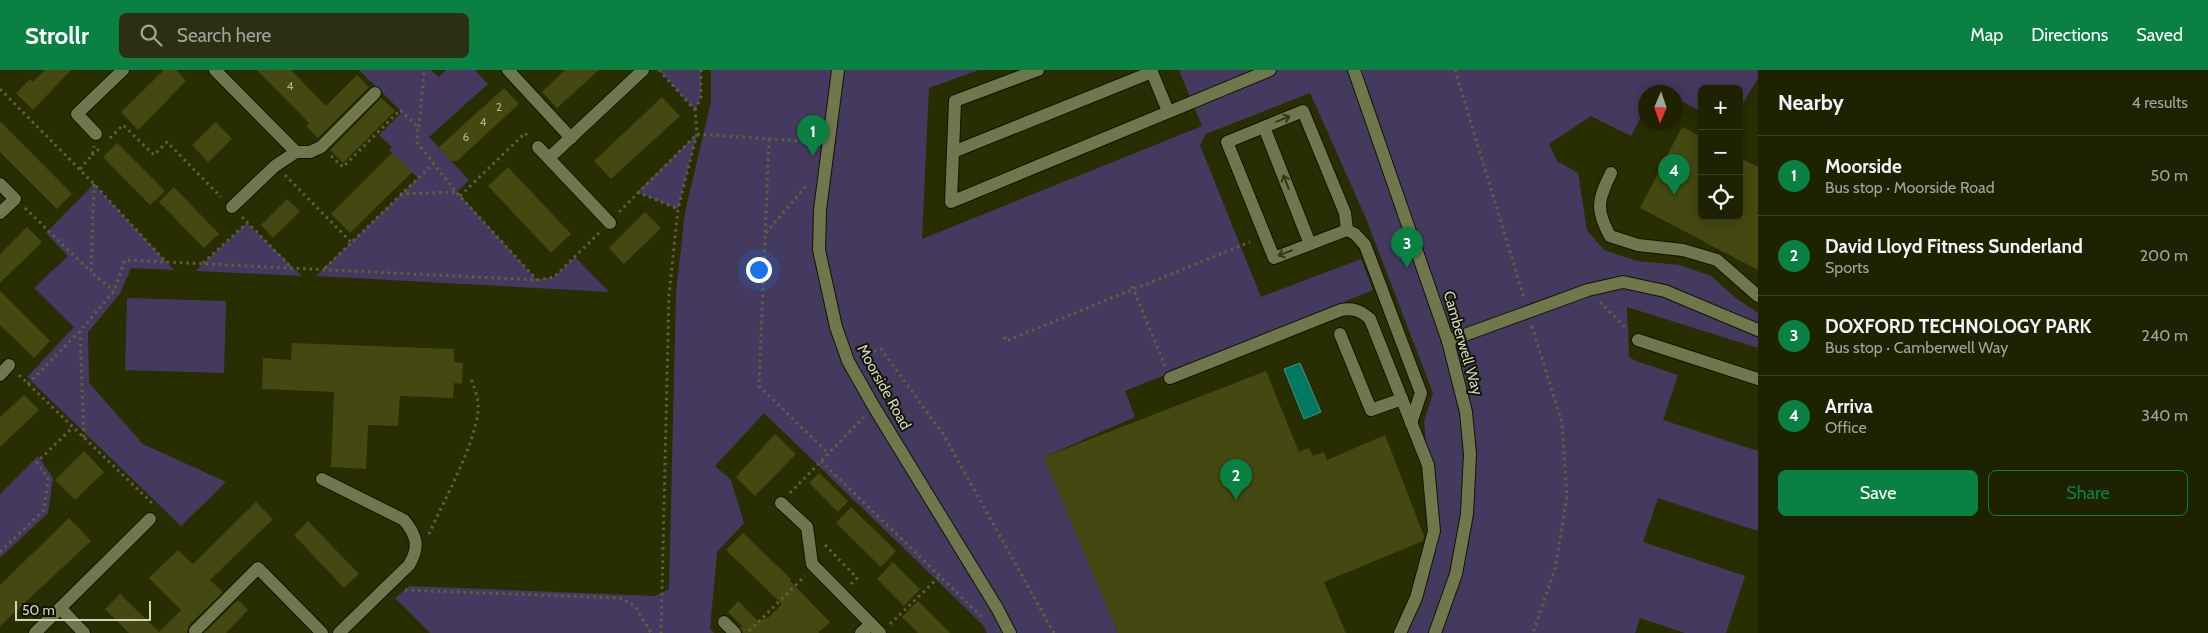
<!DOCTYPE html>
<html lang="en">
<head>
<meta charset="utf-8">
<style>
	:root { --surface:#1f2202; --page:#2c2f11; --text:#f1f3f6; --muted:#a1a499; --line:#3c3f24; --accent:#0b8043 }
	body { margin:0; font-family:Cabin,sans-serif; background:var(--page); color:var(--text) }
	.controls { position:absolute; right:15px; top:15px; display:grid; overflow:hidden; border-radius:8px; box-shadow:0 2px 12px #0003 }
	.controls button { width:45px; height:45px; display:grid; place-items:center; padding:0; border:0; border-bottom:1px solid var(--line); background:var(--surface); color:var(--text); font:25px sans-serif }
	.compass { position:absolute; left:1638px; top:15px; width:45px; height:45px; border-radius:50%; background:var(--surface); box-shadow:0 2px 12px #0003; rotate:182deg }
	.scale { position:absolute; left:15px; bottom:12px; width:136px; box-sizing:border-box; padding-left:5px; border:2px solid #d1d5be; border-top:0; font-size:14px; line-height:18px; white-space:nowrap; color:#d1d5be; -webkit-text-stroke:4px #121404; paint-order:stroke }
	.you { position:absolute; left:758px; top:199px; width:18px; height:18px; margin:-12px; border:4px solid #fff; border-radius:50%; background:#1a73e8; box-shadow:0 0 0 8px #1a73e833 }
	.badge { display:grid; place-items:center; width:32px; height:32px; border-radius:50%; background:var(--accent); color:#fff; font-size:16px; font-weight:700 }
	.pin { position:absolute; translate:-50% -41px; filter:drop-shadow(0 1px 2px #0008) }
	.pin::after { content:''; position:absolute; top:26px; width:18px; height:15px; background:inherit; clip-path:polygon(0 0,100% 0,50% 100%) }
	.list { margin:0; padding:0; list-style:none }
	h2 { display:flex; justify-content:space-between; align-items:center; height:65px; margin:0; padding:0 20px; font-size:21px }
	h2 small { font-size:16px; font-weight:400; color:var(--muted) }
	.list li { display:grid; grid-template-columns:32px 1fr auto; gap:15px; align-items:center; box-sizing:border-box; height:80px; padding:0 20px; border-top:1px solid var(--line) }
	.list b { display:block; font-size:19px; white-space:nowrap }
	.list p { margin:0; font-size:16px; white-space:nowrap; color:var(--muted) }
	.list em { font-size:16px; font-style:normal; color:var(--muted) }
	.actions { display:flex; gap:10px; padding:15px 20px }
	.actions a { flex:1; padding:11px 0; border:1px solid var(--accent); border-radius:8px; text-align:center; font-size:18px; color:var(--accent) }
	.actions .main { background:var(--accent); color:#fff }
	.icon { flex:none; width:28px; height:28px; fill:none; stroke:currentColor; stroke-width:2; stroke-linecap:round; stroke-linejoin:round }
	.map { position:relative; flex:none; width:1758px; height:563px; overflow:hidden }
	header { display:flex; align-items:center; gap:30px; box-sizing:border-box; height:70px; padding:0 25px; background:var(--accent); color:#fff }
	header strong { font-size:24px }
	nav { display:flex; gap:28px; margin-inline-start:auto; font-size:18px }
	.search { width:350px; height:45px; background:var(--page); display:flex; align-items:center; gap:12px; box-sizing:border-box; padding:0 18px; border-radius:8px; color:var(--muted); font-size:19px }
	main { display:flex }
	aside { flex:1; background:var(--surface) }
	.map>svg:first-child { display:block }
	.green { fill:#443a5f }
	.water { fill:#007863; stroke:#3f947e }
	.building { fill:#444911 }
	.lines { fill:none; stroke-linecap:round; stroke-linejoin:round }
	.minor-casing { stroke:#121400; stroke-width:14 }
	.path { stroke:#5d613d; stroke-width:3; stroke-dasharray:2.5 4; stroke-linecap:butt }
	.minor { stroke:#71774c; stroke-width:12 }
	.oneway { stroke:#33371d }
	.labels { text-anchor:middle; stroke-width:4; stroke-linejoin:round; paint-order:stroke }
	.number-label { font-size:12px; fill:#aeb293 }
	.street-label { font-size:15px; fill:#d1d5be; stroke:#121404 }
</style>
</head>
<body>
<header>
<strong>Strollr</strong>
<div class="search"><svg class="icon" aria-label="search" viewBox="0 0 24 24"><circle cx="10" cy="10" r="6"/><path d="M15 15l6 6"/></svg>Search here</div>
<nav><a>Map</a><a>Directions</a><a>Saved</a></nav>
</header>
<main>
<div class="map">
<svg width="1758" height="563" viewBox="0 0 1758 563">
	<rect width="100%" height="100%" fill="#292d02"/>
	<g class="green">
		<path d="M359,0H431L439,7L446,0H475L488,14L429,67L469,110L457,122L537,210L554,207L575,187L609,222L316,206L418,108L389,80L392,77L379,65L402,42Z"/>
		<path d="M659,0H701V27L695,40Z"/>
		<path d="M711,0H979L929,18L922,169L1202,56L1179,0H1758V8L1739,40V19H1702V42L1676,28V22H1665L1657,18L1654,22H1646L1645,39L1631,66L1591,46L1549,74L1557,91L1578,103L1587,160L1604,180L1637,191L1680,195L1711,206L1736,228L1758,243V278L1627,237L1629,287L1636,291L1678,305L1663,350L1758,381V461L1658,428L1643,472L1745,506L1726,563H1685L1640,548L1635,563H1400L1434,461L1424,351L1433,323L1365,146L1310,23L1206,64L1200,75L1261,227L1361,189L1373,220L1125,321L1135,347L1044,387L1118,563H987L983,555L764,343L715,396L731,410L744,453L717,482L710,558L714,563H430L395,528L409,516L655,526L669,519L676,223L685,142L711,32Z"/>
		<path d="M697,64L678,139L637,122Z"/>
		<path d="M94,114L174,200L131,198L120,224L88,262L89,313L143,374L226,412L181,456L27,307L74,257L34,218L68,186L46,163Z"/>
		<path d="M247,153L302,206L195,201Z"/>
		<path d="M127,228L226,231L224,303L125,300Z"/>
		<path d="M38,386L53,408L48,443L0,488V424Z"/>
	</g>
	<path class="water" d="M1300,293L1321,342L1304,349L1284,299Z"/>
	<g class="building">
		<path d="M45,0H71L33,40L16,23L30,9L33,12Z"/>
		<path d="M164,0H176L186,11L138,60L121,42Z"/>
		<path d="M257,0H291L326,36L357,5L369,17L318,68L306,56L309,53Z"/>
		<path d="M565,0H599L557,38L542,22Z"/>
		<path d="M504,18L519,34L457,91H451L439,77Z"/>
		<path d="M662,27L680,46L611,109L594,91Z"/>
		<path d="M381,28L395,41L343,93L330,80Z"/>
		<path d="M0,51L72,124L57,139L0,82Z"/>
		<path d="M216,52L232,69L208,92L192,75Z"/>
		<path d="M1682,57L1702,67V146H1739V87L1758,97V200L1640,138Z"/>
		<path d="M117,73L165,121L150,135L103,87Z"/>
		<path d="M392,83L412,102L350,163L331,144Z"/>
		<path d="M508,97L571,164L551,183L488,116Z"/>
		<path d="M174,117L219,164L204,178L159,132Z"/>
		<path d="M287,129L300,141L273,168L261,155Z"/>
		<path d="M645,142L661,158L624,194L609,178Z"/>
		<path d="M27,157L42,172L0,213V184Z"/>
		<path d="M0,221L50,271L34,288L0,255Z"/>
		<path d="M292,273L454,279V292L463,293L462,314L454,313L453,328L400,326L398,356L368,355L366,399L331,397L334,322L262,319L263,288L291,290Z"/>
		<path d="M1266,301L1299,382L1309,378L1313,386L1324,382L1327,390L1385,365L1424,466L1423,471L1324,512L1346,563H1118L1044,387Z"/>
		<path d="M24,325L39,340L0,377V347Z"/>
		<path d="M775,364L796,384L755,426L736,407Z"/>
		<path d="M84,381L104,402L75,430L55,410Z"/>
		<path d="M819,403L848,431L838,442L809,413Z"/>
		<path d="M256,432L273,449L210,510L223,522L189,555L187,563H129L105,539L120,524L159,562L181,540L149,508L178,480L193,494Z"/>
		<path d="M851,437L896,481L881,497L836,453Z"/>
		<path d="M69,448L91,471L0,556V515Z"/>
		<path d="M308,451L359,504L344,518L294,465Z"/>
		<path d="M743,463L791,509L790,511L830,552L818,563H743L740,557L742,556L728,542L738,531L758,551L769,547L782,534L726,480Z"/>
		<path d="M893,492L920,519L904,536L877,509Z"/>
		<path d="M238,530L248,540L226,563H204Z"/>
		<path d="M918,531L950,563H918L902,547Z"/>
	</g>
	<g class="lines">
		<g class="minor-casing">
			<g id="minor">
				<path d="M215,0L296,82L275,96L232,137"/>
				<path d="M508,0L571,68"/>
				<path d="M838,0L820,140L819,180L836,257L848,291L874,337L997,538L1010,563"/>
				<path d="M1038,0L955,31L951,132L1270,0"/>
				<path d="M1151,0L1168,41"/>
				<path d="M1354,0L1448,271L1466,342L1470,384L1467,444L1456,504L1435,563"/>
				<path d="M1264,57L1310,174"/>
				<path d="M96,64L77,44L123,0"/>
				<path d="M538,77L610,153"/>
				<path d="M296,82H310L321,77L375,23"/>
				<path d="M953,82L1152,2"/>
				<path d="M549,88L643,0"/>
				<path d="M1611,103C1598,130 1595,139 1610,166L1638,175L1683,180L1717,190L1758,226"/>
				<path d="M0,114L15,129L0,143"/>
				<path d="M1347,160L1345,143L1303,41L1227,72L1274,188L1347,160L1355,164L1365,175L1421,323L1411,353"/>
				<path d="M1340,264L1371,340L1402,329"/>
				<path d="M1638,270L1758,309"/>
				<path d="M1448,271L1588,220L1623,212L1665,221L1758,260"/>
				<path d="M0,305L9,295"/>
				<path d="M1170,308L1341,240C1353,238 1360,240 1370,249L1428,395L1434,461L1416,528L1400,563"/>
				<path d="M322,409L404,450C417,466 420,477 409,495L339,563"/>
				<path d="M781,433L807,457L812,494L880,563"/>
				<path d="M60,538L84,563"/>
				<path d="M724,552L735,563"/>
				<path d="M195,561L258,498L322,563"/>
				<path d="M35,563L150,449"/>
				<path d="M861,563L871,554"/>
			</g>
		</g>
		<g class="path">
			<path d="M659,0L695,40L697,64L678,139L669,225L661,563"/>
			<path d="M1455,0L1524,228"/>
			<path d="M0,19L94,114L165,191"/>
			<path d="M695,40L701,27V0"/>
			<path d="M419,57L424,2L422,0"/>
			<path d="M110,68L123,55L154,85L167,72L221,127"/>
			<path d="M769,69L759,316L828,383"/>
			<path d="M92,85L99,79"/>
			<path d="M331,86L343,97L400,40L418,57L417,72L456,122L537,210"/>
			<path d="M80,99L92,85L94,76"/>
			<path d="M285,105L351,172"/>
			<path d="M94,114L91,202L114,221"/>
			<path d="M637,122L678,139"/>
			<path d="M400,124L456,122"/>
			<path d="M460,126L525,63L529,68"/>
			<path d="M25,138L91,202"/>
			<path d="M619,142L697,64L815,72"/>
			<path d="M242,147L292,198"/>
			<path d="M766,163L807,115"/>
			<path d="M203,193L247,153"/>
			<path d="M325,198L434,93"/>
			<path d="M1132,216L1165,296"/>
			<path d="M1600,232L1628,260"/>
			<path d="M1532,256L1562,353L1567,426L1555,499L1533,563"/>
			<path d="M80,261L84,368"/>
			<path d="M1004,267L1006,271L1250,172"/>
			<path d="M862,286L881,279L943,364L1054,563"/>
			<path d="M19,305L153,434"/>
			<path d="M28,314L80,261L114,221L125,190L537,210L554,207L599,163"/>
			<path d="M821,391L984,549"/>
			<path d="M790,423L864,347"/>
			<path d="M429,464C443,432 476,373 478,340C479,328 474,317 470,306"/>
			<path d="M825,475L857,508L851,514"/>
			<path d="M0,482L44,440L48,409L37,392L73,357"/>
			<path d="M405,520L620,528L635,536L651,563"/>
			<path d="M890,554L940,506"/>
			<path d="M749,561L805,506"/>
		</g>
		<use href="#minor" class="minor"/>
	</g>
	<defs><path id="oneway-shaft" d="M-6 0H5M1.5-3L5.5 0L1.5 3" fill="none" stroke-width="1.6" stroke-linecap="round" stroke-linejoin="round" transform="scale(1.25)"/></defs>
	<g class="oneway">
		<use href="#oneway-shaft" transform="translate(1283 49) rotate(-22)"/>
		<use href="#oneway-shaft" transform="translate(1286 112) rotate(-112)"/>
		<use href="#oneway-shaft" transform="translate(1285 183) rotate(159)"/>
	</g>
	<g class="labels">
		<g class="number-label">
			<text x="290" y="20">4</text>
			<text x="499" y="41">2</text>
			<text x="483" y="56">4</text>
			<text x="466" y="71">6</text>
		</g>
		<g class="street-label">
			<text transform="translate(1463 273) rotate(74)" y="5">Camberwell Way</text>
			<text transform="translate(884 317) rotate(61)" y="5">Moorside Road</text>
		</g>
	</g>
</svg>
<div class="controls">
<button>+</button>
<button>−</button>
<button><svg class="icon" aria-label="locate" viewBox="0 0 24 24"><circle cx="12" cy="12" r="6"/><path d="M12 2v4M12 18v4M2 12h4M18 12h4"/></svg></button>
</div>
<svg class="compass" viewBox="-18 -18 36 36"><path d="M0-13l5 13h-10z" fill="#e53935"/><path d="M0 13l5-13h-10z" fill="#a1a499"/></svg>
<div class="scale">50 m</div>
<div class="you"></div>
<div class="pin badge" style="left:813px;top:86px">1</div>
<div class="pin badge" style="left:1236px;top:430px">2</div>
<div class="pin badge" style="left:1407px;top:198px">3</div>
<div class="pin badge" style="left:1674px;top:125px">4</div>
</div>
<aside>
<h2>Nearby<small>4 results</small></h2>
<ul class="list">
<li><span class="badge">1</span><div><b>Moorside</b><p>Bus stop · Moorside Road</p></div><em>50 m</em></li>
<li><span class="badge">2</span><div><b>David Lloyd Fitness Sunderland</b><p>Sports</p></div><em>200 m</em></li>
<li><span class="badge">3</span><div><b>DOXFORD TECHNOLOGY PARK</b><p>Bus stop · Camberwell Way</p></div><em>240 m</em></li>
<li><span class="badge">4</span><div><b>Arriva</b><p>Office</p></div><em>340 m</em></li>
</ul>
<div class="actions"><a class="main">Save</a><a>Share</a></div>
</aside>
</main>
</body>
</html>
